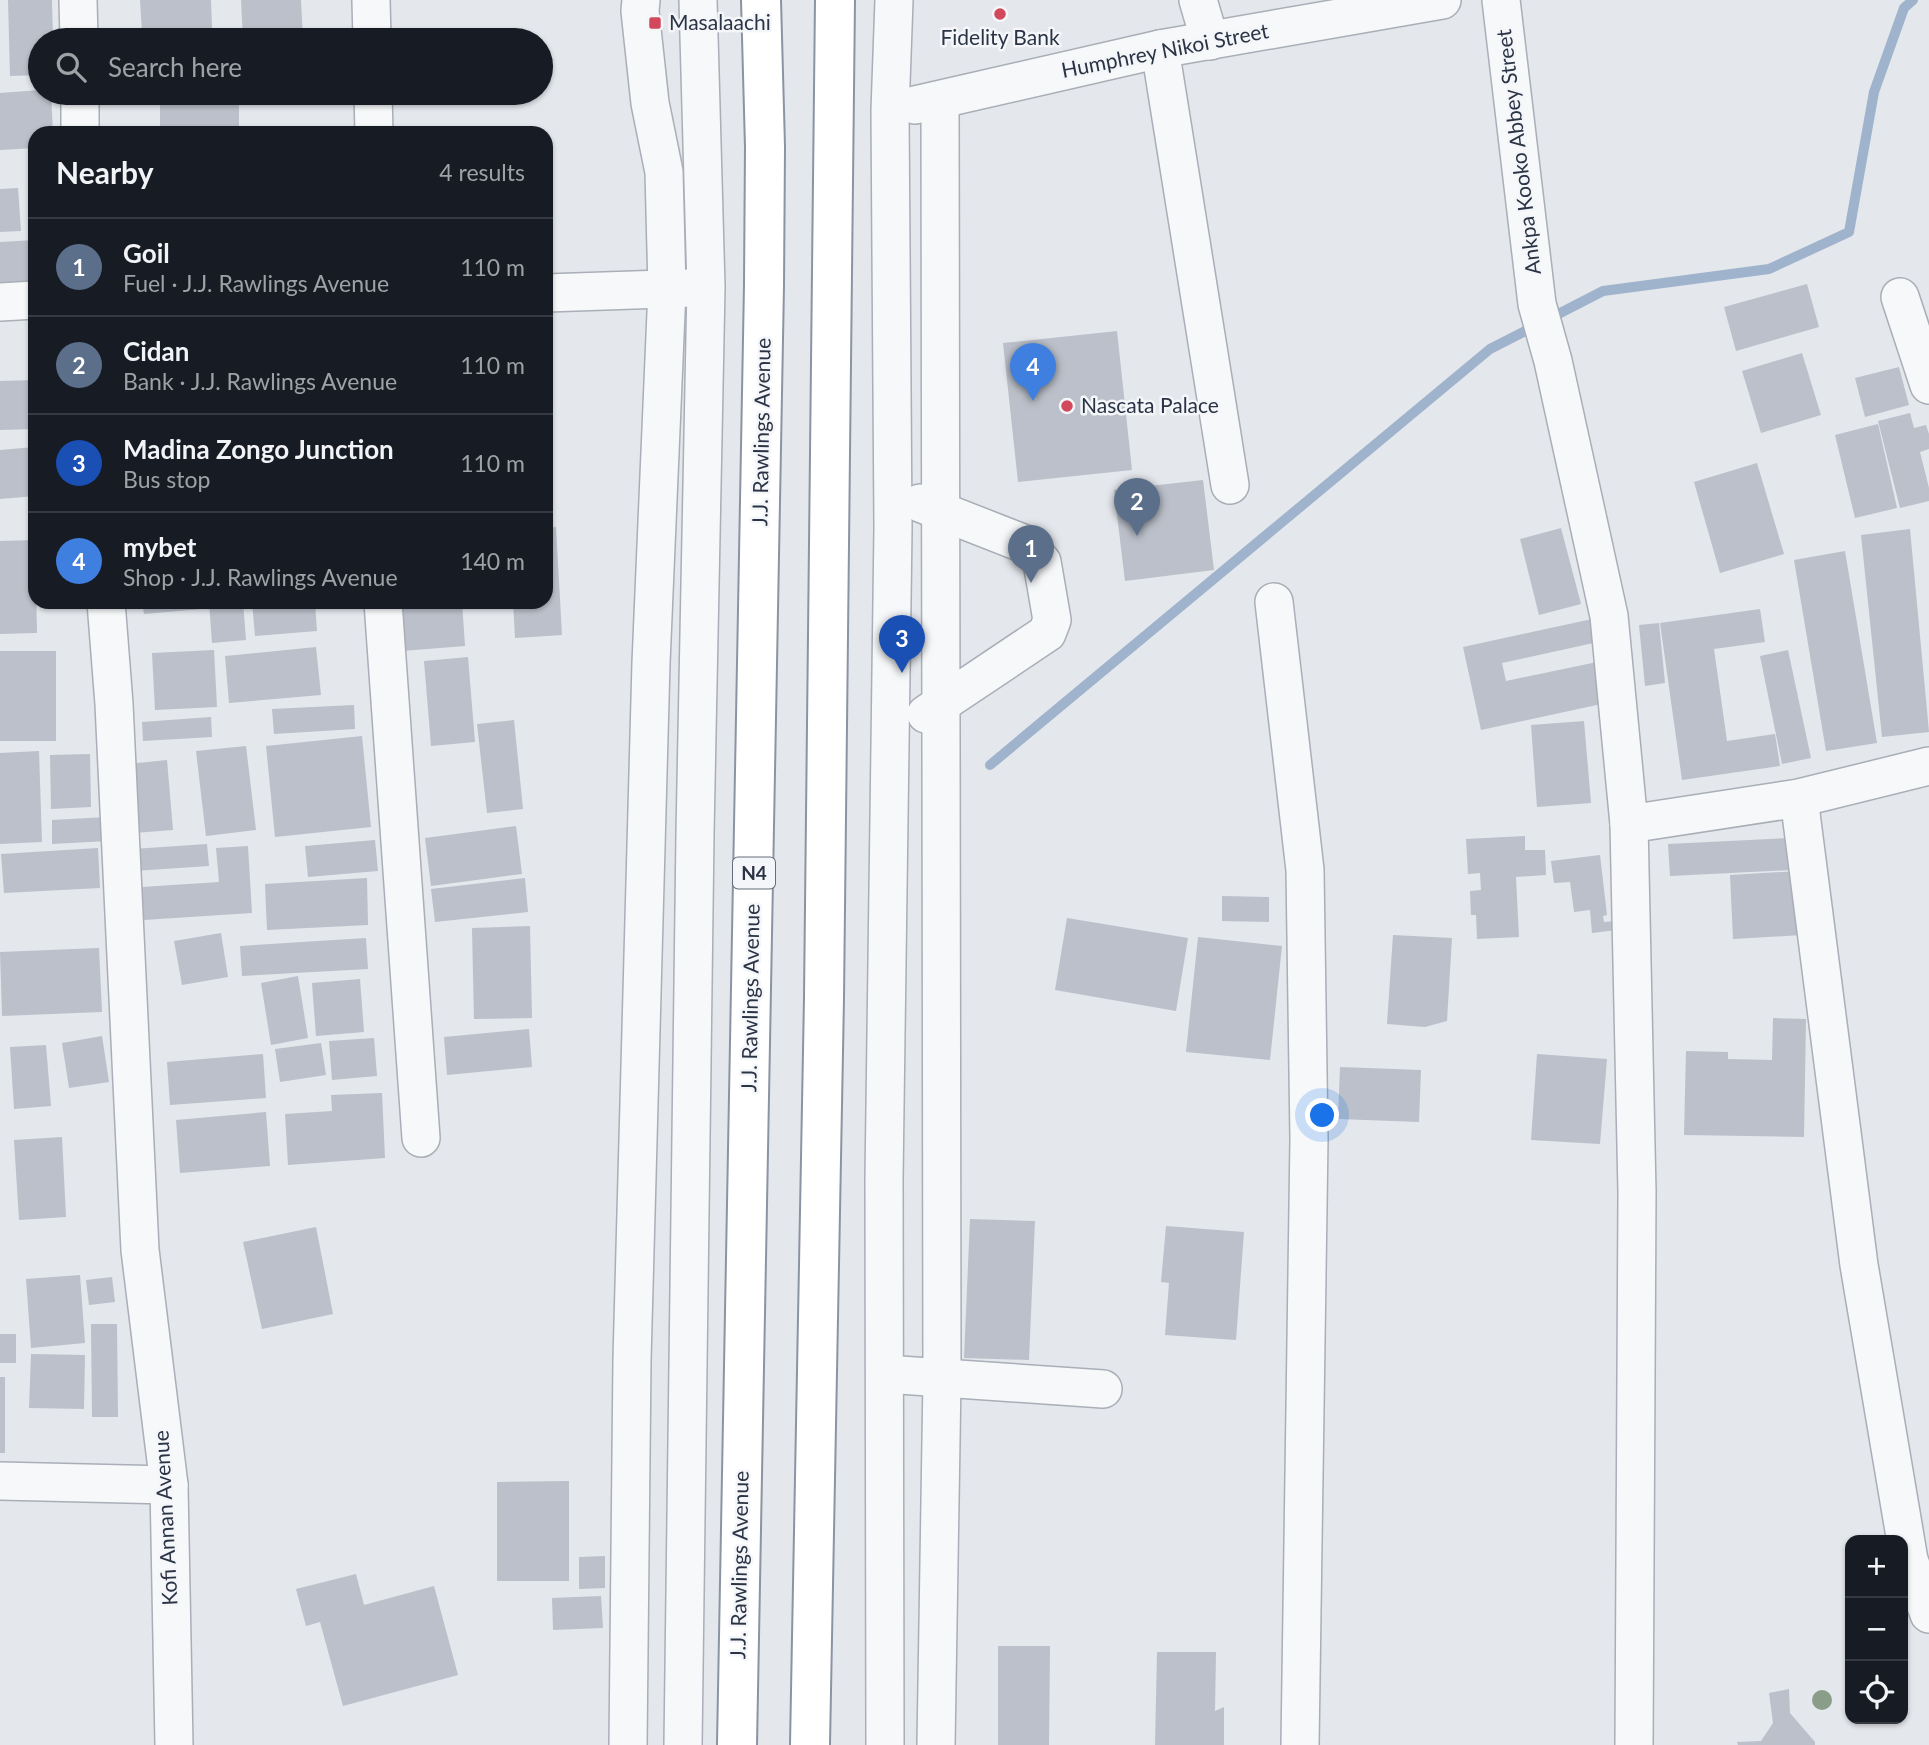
<!DOCTYPE html>
<html lang="en">
<head>
<meta charset="utf-8">
<style>
	:root { --surface:#171b24; --page:#242831; --text:#f1f3f6; --muted:#9ea1a6; --line:#363941; --accent:#d93025 }
	body { margin:0; font-family:Lato,sans-serif; background:var(--page); color:var(--text) }
	.controls { position:absolute; right:21px; bottom:21px; display:grid; overflow:hidden; border-radius:14px; box-shadow:0 2px 5px #0004 }
	.controls button { width:63px; height:63px; display:grid; place-items:center; padding:0; border:0; border-bottom:2px solid var(--line); background:var(--surface); color:var(--text); font:35px sans-serif }
	.you { position:absolute; left:1323px; top:1116px; width:24px; height:24px; margin:-18px; border:5px solid #fff; border-radius:50%; background:#1a73e8; box-shadow:0 0 0 10px #1a73e833 }
	.badge { display:grid; place-items:center; width:46px; height:46px; border-radius:50%; background:var(--accent); color:#fff; font-size:23px; font-weight:700 }
	.pin { position:absolute; translate:-50% -58px; filter:drop-shadow(0 2px 4px #0008) }
	.pin::after { content:''; position:absolute; top:37px; width:24px; height:21px; background:inherit; clip-path:polygon(0 0,100% 0,50% 100%) }
	.list { margin:0; padding:0; list-style:none }
	h2 { display:flex; justify-content:space-between; align-items:center; height:91px; margin:0; padding:0 28px; font-size:30px }
	h2 small { font-size:23px; font-weight:400; color:var(--muted) }
	.list li { display:grid; grid-template-columns:46px 1fr auto; gap:21px; align-items:center; box-sizing:border-box; height:98px; padding:0 28px; border-top:2px solid var(--line) }
	.list b { display:block; font-size:26px; white-space:nowrap }
	.list p { margin:0; font-size:23px; white-space:nowrap; color:var(--muted) }
	.list em { font-size:23px; font-style:normal; color:var(--muted) }
	.icon { flex:none; width:38px; height:38px; fill:none; stroke:currentColor; stroke-width:2; stroke-linecap:round; stroke-linejoin:round }
	.map { position:relative; flex:none; width:1929px; height:1745px; overflow:hidden }
	.search { position:absolute; background:var(--surface); box-shadow:0 2px 5px #0004; left:28px; top:28px; width:525px; height:77px; display:flex; align-items:center; gap:18px; box-sizing:border-box; padding:0 24px; border-radius:38px; color:var(--muted); font-size:26px }
	.panel { position:absolute; background:var(--surface); box-shadow:0 2px 5px #0004; left:28px; top:126px; width:525px; height:483px; border-radius:21px }
	.map>svg:first-child { display:block }
	.lines { fill:none; stroke-linecap:round; stroke-linejoin:round }
	.stream { stroke:#9fb4cc; stroke-width:10 }
	.building { fill:#bbc0ca }
	.minor-casing { stroke:#a9aeb7; stroke-width:40 }
	.highway-casing { stroke:#8b94a3; stroke-width:42 }
	.minor { stroke:#f7f8fa; stroke-width:37 }
	.highway { stroke:#fff; stroke-width:38 }
	.tree { fill:#899d89 }
	.poi-dot { fill:#d1495b; stroke:#f4f6f9; stroke-width:2.5 }
	.labels { text-anchor:middle; stroke-width:5; stroke-linejoin:round; paint-order:stroke }
	.shield { fill:#f4f6f9; stroke:#676e7b; stroke-width:2 }
	.shield-label { font-size:19px; font-weight:bold; fill:#2b3445 }
	.poi-label { font-size:21px; fill:#2b3445; stroke:#f4f6f9; text-anchor:start }
	.street-label { font-size:21px; fill:#2b3445; stroke:#f4f6f9 }
</style>
</head>
<body>
<div class="map">
<svg width="1929" height="1745" viewBox="0 0 1929 1745">
	<rect width="100%" height="100%" fill="#e4e7ec"/>
	<g class="lines">
		<path class="stream" d="M990,765L1490,349L1603,291L1769,269L1849,232L1874,92L1904,8L1913,0"/>
	</g>
	<g class="building">
		<path d="M8,0H52L53,40H40V75L10,76Z"/>
		<path d="M140,0H211L212,28L142,32Z"/>
		<path d="M241,0H301L303,40H243Z"/>
		<path d="M40,90V93H51L53,133H35V148L0,150V93Z"/>
		<path d="M138,93H239V133H160V97H138Z"/>
		<path d="M18,188L21,231L0,232V189Z"/>
		<path d="M35,240V287L0,290V242Z"/>
		<path d="M1807,284L1819,327L1736,351L1724,307Z"/>
		<path d="M1117,331L1132,470L1018,482L1003,343Z"/>
		<path d="M1802,353L1821,415L1761,433L1742,371Z"/>
		<path d="M1899,367L1909,405L1865,417L1855,378Z"/>
		<path d="M35,380V429L0,430V381Z"/>
		<path d="M1910,413L1914,428L1926,425L1929,434V449L1920,452L1929,488V501L1900,508L1878,421Z"/>
		<path d="M1878,424L1897,508L1855,518L1835,435Z"/>
		<path d="M35,447V496L0,499V450Z"/>
		<path d="M1757,463L1784,554L1720,573L1694,482Z"/>
		<path d="M1203,480L1214,570L1125,581L1114,490Z"/>
		<path d="M28,503H35V534H29Z"/>
		<path d="M556,527L562,635L515,638L513,602H546V528Z"/>
		<path d="M1561,528L1581,604L1539,615L1520,539Z"/>
		<path d="M1910,529L1929,732L1882,737L1861,535Z"/>
		<path d="M35,540L37,633L0,634V541Z"/>
		<path d="M1845,551L1877,743L1826,751L1794,560Z"/>
		<path d="M142,602H202V609L144,614Z"/>
		<path d="M209,602H243L246,640L212,643Z"/>
		<path d="M252,602H315L317,631L255,636Z"/>
		<path d="M398,602H462L465,646L402,651Z"/>
		<path d="M1760,609L1765,642L1714,649L1727,741L1775,734L1780,766L1682,780L1660,623Z"/>
		<path d="M1592,619L1598,642L1502,663L1506,681L1597,662L1606,703L1481,730L1463,647Z"/>
		<path d="M1659,623L1665,683L1645,686L1639,625Z"/>
		<path d="M316,647L321,695L229,703L225,656Z"/>
		<path d="M214,650L217,707L155,710L152,653Z"/>
		<path d="M1788,650L1811,758L1782,764L1760,656Z"/>
		<rect x="0" y="651" width="56" height="90"/>
		<path d="M468,657L475,742L431,746L424,661Z"/>
		<path d="M354,705L355,729L274,734L272,709Z"/>
		<path d="M211,717L212,737L143,741L142,722Z"/>
		<path d="M514,720L523,809L487,813L477,724Z"/>
		<path d="M1584,721L1591,803L1537,807L1531,725Z"/>
		<path d="M362,736L371,827L275,837L266,746Z"/>
		<path d="M246,746L256,830L206,836L196,751Z"/>
		<path d="M39,751L42,842L0,844V753Z"/>
		<path d="M90,754L91,807L51,809L50,755Z"/>
		<path d="M167,760L173,830L134,833L128,764Z"/>
		<path d="M107,817L108,841L52,844V820Z"/>
		<path d="M516,826L522,874L431,886L425,838Z"/>
		<path d="M1525,836V850H1545L1546,875L1516,877L1519,937L1477,939L1476,915H1471L1470,891L1481,890L1480,873L1468,874L1466,839Z"/>
		<path d="M1789,838L1791,870L1670,876L1668,844Z"/>
		<path d="M375,840L378,871L308,877L305,846Z"/>
		<path d="M207,844L209,866L134,871L133,849Z"/>
		<path d="M248,846L252,913L144,920L142,887L219,882L216,848Z"/>
		<path d="M98,848L100,888L4,893L1,854Z"/>
		<path d="M1600,855L1607,915L1603,916L1604,922L1616,921L1617,930L1592,933L1590,910L1574,912L1570,882L1554,883L1551,861Z"/>
		<path d="M1799,871L1802,935L1733,939L1730,875Z"/>
		<path d="M367,878L368,925L267,930L265,884Z"/>
		<path d="M525,878L528,912L435,922L431,889Z"/>
		<path d="M1222,896L1269,897V922L1222,921Z"/>
		<path d="M1067,918L1188,938L1176,1011L1055,990Z"/>
		<path d="M530,926L532,1018L474,1019L472,928Z"/>
		<path d="M221,933L228,977L182,985L174,941Z"/>
		<path d="M1393,935L1452,938L1447,1021L1425,1027L1387,1024Z"/>
		<path d="M1198,937L1282,946L1270,1060L1186,1052Z"/>
		<path d="M366,938L368,969L242,976L240,946Z"/>
		<path d="M99,948L102,1012L2,1016L0,952Z"/>
		<path d="M298,976L308,1038L271,1045L261,983Z"/>
		<path d="M360,979L364,1032L316,1036L312,983Z"/>
		<path d="M1773,1018L1806,1019L1804,1137L1684,1135L1686,1051L1728,1052V1059L1772,1060Z"/>
		<path d="M529,1029L532,1067L447,1075L444,1037Z"/>
		<path d="M102,1036L109,1082L69,1088L62,1043Z"/>
		<path d="M374,1038L377,1076L332,1080L329,1041Z"/>
		<path d="M321,1043L326,1075L280,1082L275,1049Z"/>
		<path d="M46,1045L51,1106L14,1109L10,1047Z"/>
		<path d="M263,1054L266,1098L170,1105L167,1062Z"/>
		<path d="M1537,1054L1607,1059L1600,1144L1531,1140Z"/>
		<path d="M1340,1067L1421,1070L1419,1122L1338,1119Z"/>
		<path d="M382,1093L385,1158L288,1165L285,1114L332,1111L331,1095Z"/>
		<path d="M266,1112L270,1166L180,1173L176,1120Z"/>
		<path d="M62,1137L66,1217L19,1220L14,1140Z"/>
		<path d="M970,1219L1035,1221L1029,1360L964,1358Z"/>
		<path d="M1166,1226L1244,1232L1236,1340L1165,1335L1169,1283L1161,1282Z"/>
		<path d="M316,1227L333,1314L262,1329L243,1242Z"/>
		<path d="M80,1275L85,1343L31,1348L26,1279Z"/>
		<path d="M112,1277L115,1302L89,1305L86,1280Z"/>
		<path d="M91,1324H117L118,1417H92Z"/>
		<rect x="0" y="1334" width="16" height="29"/>
		<path d="M31,1354L85,1355L84,1409L29,1408Z"/>
		<rect x="0" y="1377" width="5" height="76"/>
		<path d="M569,1481V1581H497V1482Z"/>
		<path d="M605,1556V1588L579,1589V1557Z"/>
		<path d="M356,1574L364,1605L434,1586L458,1675L343,1706L320,1622L306,1626L296,1589Z"/>
		<path d="M601,1596L603,1628L553,1630L552,1598Z"/>
		<path d="M998,1646H1050L1049,1745H998Z"/>
		<path d="M1157,1652H1216L1215,1711L1224,1707V1745H1155Z"/>
		<path d="M1789,1689L1790,1713L1815,1742V1745H1738L1737,1742L1761,1741L1773,1723L1769,1693Z"/>
	</g>
	<g class="lines">
		<g class="minor-casing">
			<g id="minor">
				<path d="M78,0L79,40"/>
				<path d="M371,0L372,40"/>
				<path d="M1198,0L1210,41"/>
				<path d="M1501,0L1537,304L1553,361L1609,616L1629,824L1637,1192L1634,1745"/>
				<path d="M1160,49L1230,485"/>
				<path d="M80,93V133"/>
				<path d="M373,93L374,133"/>
				<path d="M915,105L1160,49L1442,0"/>
				<path d="M546,293L692,288"/>
				<path d="M1900,297L1929,385"/>
				<path d="M0,302L35,300"/>
				<path d="M920,503L1025,544L1042,562L1052,620L1047,633L926,714"/>
				<path d="M106,602L114,704L140,1250L169,1485L174,1745"/>
				<path d="M383,602L421,1138"/>
				<path d="M1274,602L1305,870L1309,1139L1300,1745"/>
				<path d="M1799,798L1859,1265L1909,1560L1929,1614"/>
				<path d="M1629,824L1799,798L1929,766"/>
				<path d="M885,1374L1103,1389"/>
				<path d="M0,1481L169,1485"/>
				<path d="M628,1745L632,1360L651,663L667,289L664,172L650,103L640,11L641,0"/>
				<path d="M683,1745L695,833L706,287L698,0"/>
				<path d="M885,1745L884,1179L893,528L890,111L894,0"/>
				<path d="M936,1745L942,1379L940,100"/>
			</g>
		</g>
		<g class="highway-casing">
			<g id="highway">
				<path d="M737,1745L764,285L765,147L761,0"/>
				<path d="M810,1745L824,998L835,0"/>
			</g>
		</g>
		<use href="#minor" class="minor"/>
		<use href="#highway" class="highway"/>
	</g>
	<circle class="tree" cx="1822" cy="1700" r="10"/>
	<g class="poi-dot">
		<circle cx="1000" cy="14" r="7"/>
		<rect x="648" y="16" width="14" height="14" rx="3.5"/>
		<circle cx="1067" cy="406" r="7"/>
	</g>
	<g class="labels">
		<rect class="shield" x="733" y="857.5" width="42" height="31" rx="5"/>
		<g class="shield-label">
			<text x="754" y="880">N4</text>
		</g>
		<g class="poi-label">
			<text x="669" y="30">Masalaachi</text>
			<text x="1000" y="45" text-anchor="middle">Fidelity Bank</text>
			<text x="1081" y="413">Nascata Palace</text>
		</g>
		<g class="street-label">
			<text transform="translate(1165 51) rotate(-11)" y="7">Humphrey Nikoi Street</text>
			<text transform="translate(1519 152) rotate(-97)" y="7">Ankpa Kooko Abbey Street</text>
			<text transform="translate(762 432) rotate(-89)" y="7">J.J. Rawlings Avenue</text>
			<text transform="translate(751 998) rotate(-89)" y="7">J.J. Rawlings Avenue</text>
			<text transform="translate(166 1518) rotate(-93)" y="7">Kofi Annan Avenue</text>
			<text transform="translate(740 1565) rotate(-89)" y="7">J.J. Rawlings Avenue</text>
		</g>
	</g>
</svg>
<div class="controls">
<button>+</button>
<button>−</button>
<button><svg class="icon" aria-label="locate" viewBox="0 0 24 24"><circle cx="12" cy="12" r="6"/><path d="M12 2v4M12 18v4M2 12h4M18 12h4"/></svg></button>
</div>
<div class="you"></div>
<div class="pin badge" style="left:1031px;top:583px;background:#5c6f8a">1</div>
<div class="pin badge" style="left:1137px;top:536px;background:#5c6f8a">2</div>
<div class="pin badge" style="left:902px;top:673px;background:#1a4fb4">3</div>
<div class="pin badge" style="left:1033px;top:401px;background:#3f7fe0">4</div>
<div class="search"><svg class="icon" aria-label="search" viewBox="0 0 24 24"><circle cx="10" cy="10" r="6"/><path d="M15 15l6 6"/></svg>Search here</div>
<section class="panel">
<h2>Nearby<small>4 results</small></h2>
<ul class="list">
<li><span class="badge" style="background:#5c6f8a">1</span><div><b>Goil</b><p>Fuel · J.J. Rawlings Avenue</p></div><em>110 m</em></li>
<li><span class="badge" style="background:#5c6f8a">2</span><div><b>Cidan</b><p>Bank · J.J. Rawlings Avenue</p></div><em>110 m</em></li>
<li><span class="badge" style="background:#1a4fb4">3</span><div><b>Madina Zongo Junction</b><p>Bus stop</p></div><em>110 m</em></li>
<li><span class="badge" style="background:#3f7fe0">4</span><div><b>mybet</b><p>Shop · J.J. Rawlings Avenue</p></div><em>140 m</em></li>
</ul>
</section>
</div>
</body>
</html>
